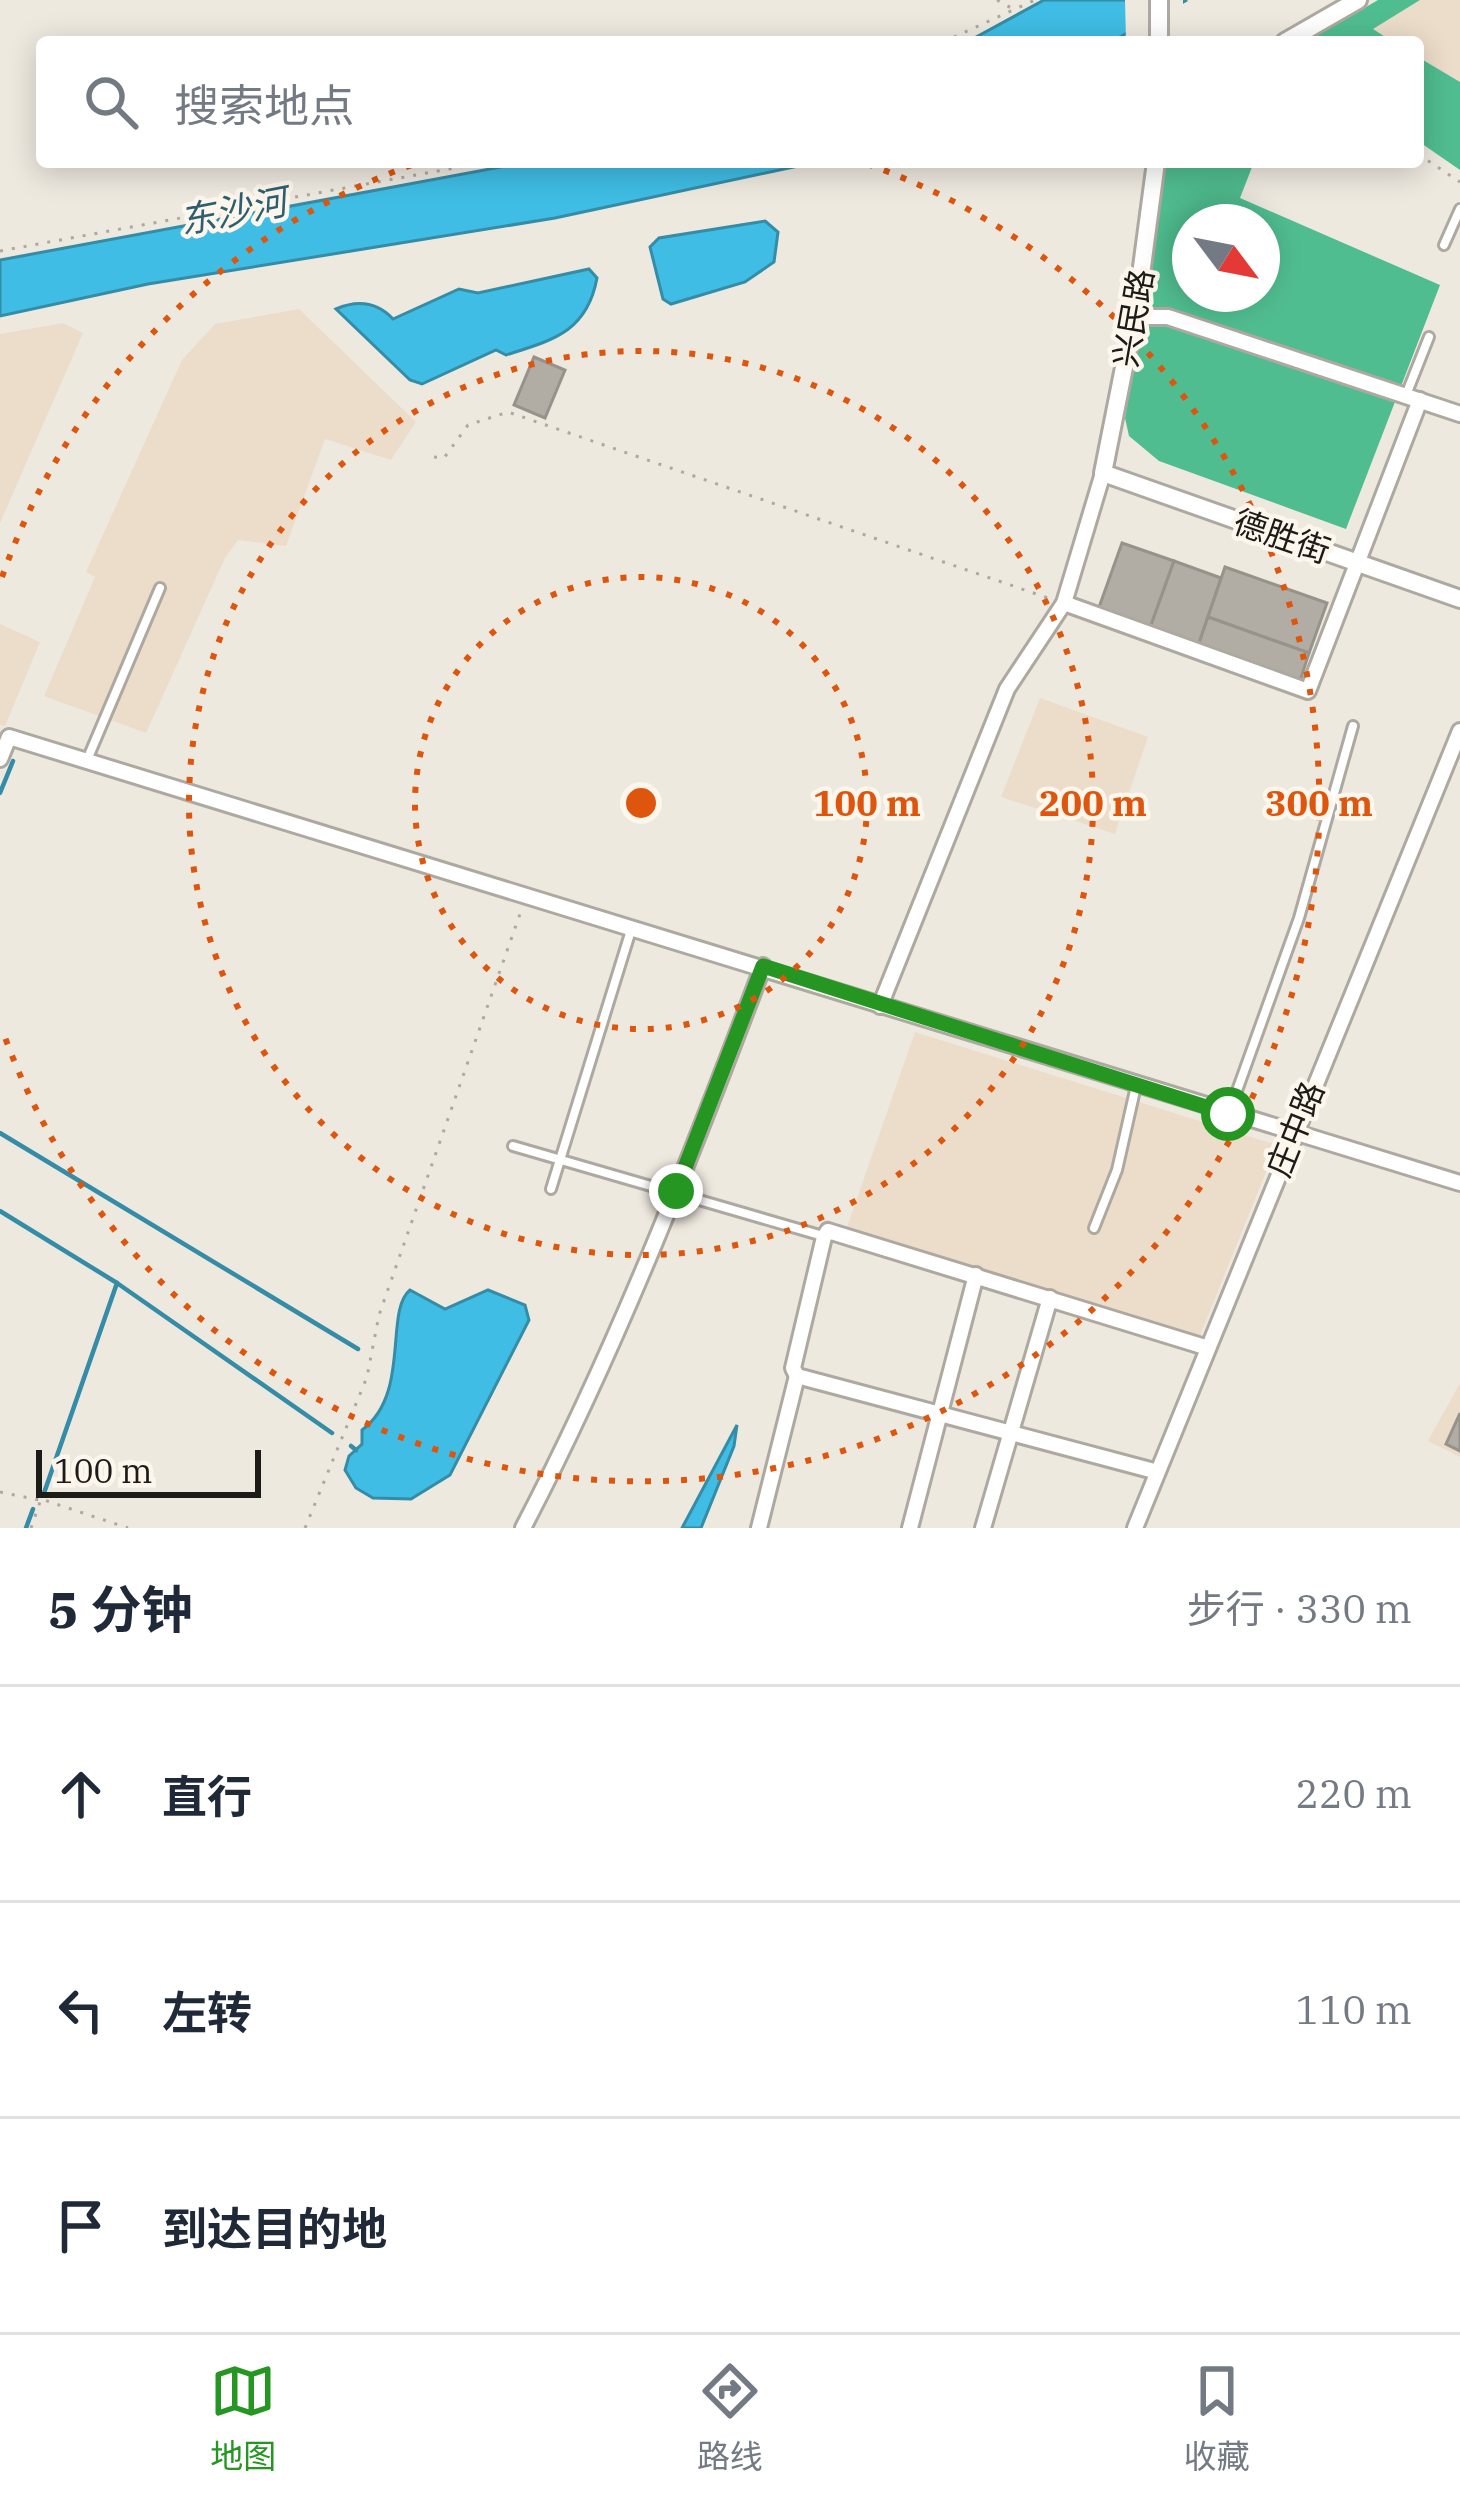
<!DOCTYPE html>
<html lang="zh">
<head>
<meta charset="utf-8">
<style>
	:root { --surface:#fff; --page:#f6f6f7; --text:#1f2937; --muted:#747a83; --line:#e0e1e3; --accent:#269622 }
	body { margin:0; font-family:"IBM Plex Serif","Noto Sans SC",serif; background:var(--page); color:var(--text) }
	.compass { position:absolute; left:1172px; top:204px; width:108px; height:108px; border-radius:50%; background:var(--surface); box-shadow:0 6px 30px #0003; rotate:122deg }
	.scale { position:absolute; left:36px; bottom:30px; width:225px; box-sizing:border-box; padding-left:12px; border:6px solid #1d1b17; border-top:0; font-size:33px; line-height:42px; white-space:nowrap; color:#1d1b17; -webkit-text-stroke:9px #fcf6ec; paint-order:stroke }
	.stop { position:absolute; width:36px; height:36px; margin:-27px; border:9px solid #269622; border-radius:50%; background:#fff }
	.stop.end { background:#269622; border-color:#fff; box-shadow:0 3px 12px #0008 }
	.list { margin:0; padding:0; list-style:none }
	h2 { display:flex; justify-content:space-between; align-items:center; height:156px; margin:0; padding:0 48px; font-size:51px }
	h2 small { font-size:39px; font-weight:400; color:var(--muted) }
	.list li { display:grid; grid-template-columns:78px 1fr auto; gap:36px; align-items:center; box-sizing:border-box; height:216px; padding:0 48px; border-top:3px solid var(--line) }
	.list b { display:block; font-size:45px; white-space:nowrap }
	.list em { font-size:39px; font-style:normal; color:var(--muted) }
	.icon { flex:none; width:66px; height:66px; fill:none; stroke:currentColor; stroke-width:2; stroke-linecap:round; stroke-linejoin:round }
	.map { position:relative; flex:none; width:1460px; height:1528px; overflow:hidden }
	.search { position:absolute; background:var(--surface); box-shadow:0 6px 30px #0003; left:36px; right:36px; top:36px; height:132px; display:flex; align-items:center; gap:30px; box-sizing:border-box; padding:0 42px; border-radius:12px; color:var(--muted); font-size:45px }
	.sheet { height:804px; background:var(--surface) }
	nav { display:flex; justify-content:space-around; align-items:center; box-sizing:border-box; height:168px; border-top:3px solid var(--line); background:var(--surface); font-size:33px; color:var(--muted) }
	nav a { display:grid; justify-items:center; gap:6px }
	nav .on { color:var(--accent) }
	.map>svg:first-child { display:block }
	.industrial { fill:#ecddca }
	.forest { fill:#50bd90; fill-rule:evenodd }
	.water { fill:#3fbde4; stroke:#358ca6; stroke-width:3 }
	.pier { fill:#eee9df }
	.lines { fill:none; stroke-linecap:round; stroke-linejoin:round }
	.stream { stroke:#358ca6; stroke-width:4.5 }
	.building { fill:#b2ada4; stroke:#98938a; stroke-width:3 }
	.service-casing { stroke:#aea9a0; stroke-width:14 }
	.minor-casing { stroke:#aea9a0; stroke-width:20 }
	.tertiary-casing { stroke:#aea9a0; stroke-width:22 }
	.path { stroke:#ada9a1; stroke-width:3; stroke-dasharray:3 9; stroke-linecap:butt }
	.service { stroke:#fff; stroke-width:8 }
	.minor { stroke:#fff; stroke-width:14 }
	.tertiary { stroke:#fff; stroke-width:16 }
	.route { stroke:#269622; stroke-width:15 }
	.ring { fill:none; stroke:#de560d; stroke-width:6; stroke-dasharray:6 12 }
	.labels { text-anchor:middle; stroke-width:9; stroke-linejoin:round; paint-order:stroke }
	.street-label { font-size:33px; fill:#1d1b17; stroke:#fcf6ec }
	.water-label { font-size:36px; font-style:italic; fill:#2d5f70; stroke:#fcf6ec }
	.centre { fill:#de560d; stroke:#fcf6ec; stroke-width:6 }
	.ring-label { font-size:36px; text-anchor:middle; font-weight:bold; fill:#de560d; stroke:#fcf6ec; stroke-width:9; stroke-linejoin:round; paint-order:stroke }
</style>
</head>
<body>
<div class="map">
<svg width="1460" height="1528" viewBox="0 0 1460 1528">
	<rect width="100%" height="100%" fill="#eee9df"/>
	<g class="industrial">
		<path d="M1420,0H1460V82L1418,57V42H1393L1372,29Z"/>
		<path d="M299,309L416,422L391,460L325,439L286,546L238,540L225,558L146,733L44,696L95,577L86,572L182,360L215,324Z"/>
		<path d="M63,323L83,333L0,523V334Z"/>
		<path d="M0,624L40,642L5,726L0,725Z"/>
		<path d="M1040,698L1148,737L1115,834L1001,797Z"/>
		<path d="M915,1032L1277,1145L1199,1338L847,1227Z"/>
		<path d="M1460,1383V1457L1428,1441Z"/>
	</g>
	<g class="forest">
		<path d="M1378,0H1420L1373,29L1393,42H1306Z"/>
		<path d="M1418,57L1460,82V170L1418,141Z"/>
		<path d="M1164,162H1254L1240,198L1440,285L1346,529L1159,461L1129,436L1125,418ZM1190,222H1262V294H1190Z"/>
	</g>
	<g class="water">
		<path d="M1044,0H1187L1111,42H967Z"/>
		<path d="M528,162H817L555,218L148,284L0,316V260Z"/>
		<path d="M765,221L778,232L774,262L745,282L671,304L663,299L650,247L659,238Z"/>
		<path d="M589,269L597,278C587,332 553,340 506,355L496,350L422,384L410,380L336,309C357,300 377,302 393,319L459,289L478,293Z"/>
		<path d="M410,1290L445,1309L488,1290L525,1305L529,1320L450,1475L411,1499L373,1498L356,1488L345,1470L349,1456L362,1444V1430C411,1394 384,1311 410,1290Z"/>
		<path d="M737,1425L734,1446L701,1528H682Z"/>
	</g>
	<path class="pier" d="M1125,0H1183V9L1126,41Z"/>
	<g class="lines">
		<g class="stream">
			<path d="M0,793L13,761"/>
			<path d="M0,1133L358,1349"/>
			<path d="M0,1211L117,1283L332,1433"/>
			<path d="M351,1446L356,1450"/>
			<path d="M44,1493L117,1283"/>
			<path d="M26,1528L33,1509"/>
		</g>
	</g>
	<g class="building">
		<path d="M534,357L565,370L545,418L514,405Z"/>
		<path d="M1122,543L1174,561L1150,628L1098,610Z"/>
		<path d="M1174,561L1221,578L1198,646L1150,628Z"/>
		<path d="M1225,567L1327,603L1309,653L1208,617Z"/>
		<path d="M1208,617L1309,653L1300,681L1198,646Z"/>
		<path d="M1460,1413V1451L1446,1444Z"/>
	</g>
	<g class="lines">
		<g class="service-casing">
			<g id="service">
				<path d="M1444,245L1460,209"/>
				<path d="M1406,395L1429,337"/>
				<path d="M87,760L160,588"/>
				<path d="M1229,1113L1299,918L1353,726"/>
				<path d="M513,1146L823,1236"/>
				<path d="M551,1189L632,927"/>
				<path d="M1094,1228L1117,1170L1136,1086"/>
			</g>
		</g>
		<g class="minor-casing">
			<g id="minor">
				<path d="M1134,317H1168L1460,414"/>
				<path d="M1064,603L1308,691L1420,400"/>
				<path d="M0,759L9,737L1460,1183"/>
				<path d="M880,1006L1007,689L1064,603L1103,473"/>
				<path d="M1154,1471L797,1376L793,1368L824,1237L828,1231L1205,1347"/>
				<path d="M523,1528C617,1348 691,1157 763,966"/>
				<path d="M759,1528L797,1376"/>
				<path d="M910,1528L976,1275"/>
				<path d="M983,1528L1050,1298"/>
				<path d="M1135,1528L1460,731"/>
			</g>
		</g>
		<g class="tertiary-casing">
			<g id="tertiary">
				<path d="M1159,0V42"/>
				<path d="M1285,42L1358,0"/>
				<path d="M1156,162L1138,297L1103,473L1460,599"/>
			</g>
		</g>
		<g class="path">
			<path d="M997,0L1013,9"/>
			<path d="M943,42L1035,0"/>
			<path d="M1418,154L1460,182"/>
			<path d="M0,251L487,162"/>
			<path d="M434,457L444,458L468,425L508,412L1051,599"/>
			<path d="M0,1492L39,1500"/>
			<path d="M31,1528L41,1499L128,1528"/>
			<path d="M305,1528L367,1377L379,1315L521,911"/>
		</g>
		<use href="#service" class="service"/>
		<use href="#minor" class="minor"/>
		<use href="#tertiary" class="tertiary"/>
	</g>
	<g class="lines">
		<path class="route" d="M676,1191L763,966L1228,1114"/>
	</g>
	<g class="ring">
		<circle cx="641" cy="803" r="226"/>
		<circle cx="641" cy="803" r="452"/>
		<path d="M2 577A678 678 0 0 1 415 164M867 164A678 678 0 1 1 2 1029"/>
	</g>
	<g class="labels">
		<g class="street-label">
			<text transform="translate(1133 318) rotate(-80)" y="12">兴民路</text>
			<text transform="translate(1282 536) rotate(19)" y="12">德胜街</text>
			<text transform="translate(1295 1129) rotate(-68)" y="12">庄中路</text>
		</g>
		<g class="water-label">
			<text transform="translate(233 211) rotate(-11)" y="13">东沙河</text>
		</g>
	</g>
	<circle cx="641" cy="803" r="18" class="centre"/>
	<g class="ring-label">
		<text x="867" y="816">100 m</text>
		<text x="1093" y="816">200 m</text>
		<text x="1319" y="816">300 m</text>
	</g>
</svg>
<svg class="compass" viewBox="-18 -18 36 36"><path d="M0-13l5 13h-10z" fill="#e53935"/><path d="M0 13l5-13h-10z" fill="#747a83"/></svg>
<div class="scale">100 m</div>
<div class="stop" style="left:1228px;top:1114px"></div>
<div class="stop end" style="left:676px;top:1191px"></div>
<div class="search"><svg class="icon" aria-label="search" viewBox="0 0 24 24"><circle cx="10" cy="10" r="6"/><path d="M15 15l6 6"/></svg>搜索地点</div>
</div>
<section class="sheet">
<h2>5 分钟<small>步行 · 330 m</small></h2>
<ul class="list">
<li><svg class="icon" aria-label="ahead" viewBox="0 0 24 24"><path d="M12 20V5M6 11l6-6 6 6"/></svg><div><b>直行</b></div><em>220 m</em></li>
<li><svg class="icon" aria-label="left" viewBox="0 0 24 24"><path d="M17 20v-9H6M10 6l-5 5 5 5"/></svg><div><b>左转</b></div><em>110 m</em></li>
<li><svg class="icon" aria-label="arrive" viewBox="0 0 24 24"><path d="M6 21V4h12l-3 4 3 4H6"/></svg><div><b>到达目的地</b></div></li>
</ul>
</section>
<nav>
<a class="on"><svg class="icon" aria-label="map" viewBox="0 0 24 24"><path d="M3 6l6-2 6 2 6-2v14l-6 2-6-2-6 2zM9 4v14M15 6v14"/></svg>地图</a>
<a><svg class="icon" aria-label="directions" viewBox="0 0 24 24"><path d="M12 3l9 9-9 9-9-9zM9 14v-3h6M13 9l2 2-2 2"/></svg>路线</a>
<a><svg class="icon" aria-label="saved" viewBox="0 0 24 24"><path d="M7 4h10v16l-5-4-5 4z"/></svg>收藏</a>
</nav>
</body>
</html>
